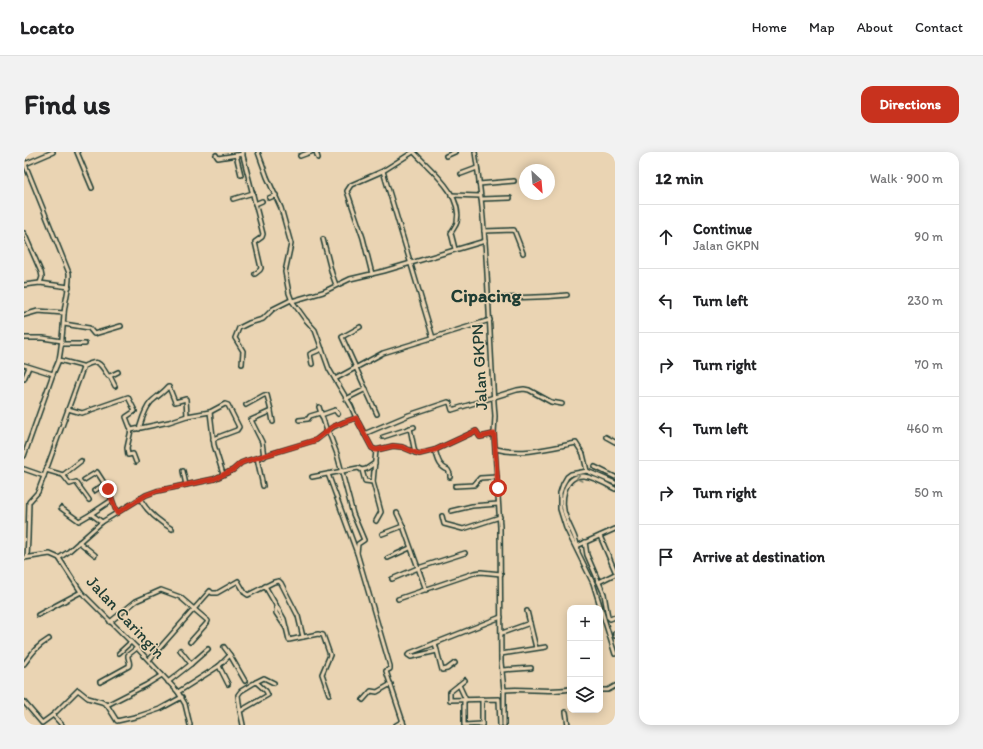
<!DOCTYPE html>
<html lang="en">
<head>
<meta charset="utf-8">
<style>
	:root { --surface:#fff; --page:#f2f2f2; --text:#202124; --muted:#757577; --line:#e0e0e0; --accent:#c8321e }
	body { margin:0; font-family:Itim,sans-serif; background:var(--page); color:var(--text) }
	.controls { position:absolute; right:12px; bottom:12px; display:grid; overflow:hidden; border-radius:8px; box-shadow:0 2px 10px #0003 }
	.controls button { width:36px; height:36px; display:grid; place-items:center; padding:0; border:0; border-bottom:1px solid var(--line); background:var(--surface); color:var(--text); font:20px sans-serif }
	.compass { position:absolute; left:495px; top:12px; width:36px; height:36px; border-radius:50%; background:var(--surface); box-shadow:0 2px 10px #0003; rotate:154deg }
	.stop { position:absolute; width:12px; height:12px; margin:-9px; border:3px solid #c8321e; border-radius:50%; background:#fff }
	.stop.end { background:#c8321e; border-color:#fff; box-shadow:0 1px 4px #0008 }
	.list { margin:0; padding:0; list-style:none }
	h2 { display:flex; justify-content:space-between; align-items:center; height:52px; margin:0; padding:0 16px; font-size:17px }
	h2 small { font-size:13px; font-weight:400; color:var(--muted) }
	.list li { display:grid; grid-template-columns:26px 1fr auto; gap:12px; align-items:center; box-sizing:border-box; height:64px; padding:0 16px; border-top:1px solid var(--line) }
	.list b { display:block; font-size:15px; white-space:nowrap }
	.list p { margin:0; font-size:13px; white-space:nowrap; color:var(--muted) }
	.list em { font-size:13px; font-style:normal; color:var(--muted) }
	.icon { flex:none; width:22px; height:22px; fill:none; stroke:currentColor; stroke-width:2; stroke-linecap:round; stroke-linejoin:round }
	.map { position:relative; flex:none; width:591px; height:573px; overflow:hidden; border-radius:12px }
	header { display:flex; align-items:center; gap:24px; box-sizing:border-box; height:56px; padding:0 20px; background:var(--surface); border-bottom:1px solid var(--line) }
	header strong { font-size:19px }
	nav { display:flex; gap:22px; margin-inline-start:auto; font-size:14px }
	.intro { display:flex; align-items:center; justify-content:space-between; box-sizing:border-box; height:96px; padding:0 24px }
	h1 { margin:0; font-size:28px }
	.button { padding:10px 18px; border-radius:12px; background:var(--accent); color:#fff; font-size:14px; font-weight:700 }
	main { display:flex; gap:24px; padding:0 24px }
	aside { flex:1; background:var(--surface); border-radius:12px; box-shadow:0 2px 10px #0003 }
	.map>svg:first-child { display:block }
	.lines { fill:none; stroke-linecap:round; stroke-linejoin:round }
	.minor-casing { stroke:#1f3d34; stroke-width:6 }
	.minor { stroke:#ead4b3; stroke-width:3 }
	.oneway { stroke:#7a816d }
	.route { stroke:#c8321e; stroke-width:5 }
	.labels { text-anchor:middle; stroke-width:3; stroke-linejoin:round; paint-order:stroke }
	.street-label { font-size:17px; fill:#1f3d34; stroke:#ead4b3 }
	.quarter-label { font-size:19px; font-weight:bold; fill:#1f3d34; stroke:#ead4b3 }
</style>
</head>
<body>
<header>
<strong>Locato</strong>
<nav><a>Home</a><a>Map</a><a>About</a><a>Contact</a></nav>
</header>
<div class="intro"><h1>Find us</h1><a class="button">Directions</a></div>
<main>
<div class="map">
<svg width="591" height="573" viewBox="0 0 591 573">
	<rect width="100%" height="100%" fill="#ead4b3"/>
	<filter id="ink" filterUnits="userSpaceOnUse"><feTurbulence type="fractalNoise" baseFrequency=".025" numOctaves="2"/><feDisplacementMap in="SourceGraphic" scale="8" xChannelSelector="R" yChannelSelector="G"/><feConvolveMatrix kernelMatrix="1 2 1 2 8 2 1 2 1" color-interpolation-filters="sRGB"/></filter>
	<g filter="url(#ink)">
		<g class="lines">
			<g class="minor-casing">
				<g id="minor">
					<path d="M53,0L68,36"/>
					<path d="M218,0L239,82L238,85L231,90L237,116L236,118L231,122"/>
					<path d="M234,0L243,25L257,56L267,92L261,120L265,141L268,149L281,167L291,178L305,217L327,254L332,266"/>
					<path d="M292,0L294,6"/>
					<path d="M390,0C406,18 439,42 433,70C432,74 429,77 427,81L431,97"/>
					<path d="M451,0C465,88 464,176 471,264L470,282L476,375L477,510L480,538V573"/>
					<path d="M192,3L194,6L219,2"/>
					<path d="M212,3L217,23"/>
					<path d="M276,4L287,0"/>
					<path d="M422,4L431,0"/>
					<path d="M0,9L1,12L29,0"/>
					<path d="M0,13L1,12L45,121C46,135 41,148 40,162C39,177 38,192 35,208"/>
					<path d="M359,19L409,186"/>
					<path d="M437,22L453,16"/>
					<path d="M455,32L490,29"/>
					<path d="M427,43L456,44"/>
					<path d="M245,46L252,43"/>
					<path d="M209,47L229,41"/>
					<path d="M457,47L486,46"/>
					<path d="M231,52L238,49"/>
					<path d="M460,79L490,78L499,101"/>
					<path d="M0,81L17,120L18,125L16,131"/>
					<path d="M299,87L308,122L312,133"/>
					<path d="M348,122L339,86L323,39L327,33L359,19L389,0"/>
					<path d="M0,133L16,131L45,135"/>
					<path d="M465,147C491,145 517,146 543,143"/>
					<path d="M268,149L299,140L326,127L360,119L461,89"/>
					<path d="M0,163L14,159L40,161"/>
					<path d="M40,172L65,176L70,182L97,174"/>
					<path d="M336,175L318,185L353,262"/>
					<path d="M0,186H19L38,189"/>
					<path d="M38,192H61"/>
					<path d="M218,212L219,199L211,186L215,176L225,171L239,167L249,157L267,148"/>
					<path d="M288,212L286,202L298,197"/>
					<path d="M0,213L29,222L0,304"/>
					<path d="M58,215C74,207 75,209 84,224H86"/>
					<path d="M0,227L5,215"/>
					<path d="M311,227L359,201L466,168"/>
					<path d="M91,234L86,224L94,220"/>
					<path d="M322,247L342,237"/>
					<path d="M222,253L240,243H243L247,259L227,268L238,290L240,305"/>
					<path d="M295,255L303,279"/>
					<path d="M44,257L58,261L104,245L111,259L102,265L107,278L103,296L104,303L109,302L112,310"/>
					<path d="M247,259L249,270"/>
					<path d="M186,260L190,293L199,322"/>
					<path d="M297,263L311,258L314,262"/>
					<path d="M275,268L284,267L286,264L296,261"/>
					<path d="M386,276L391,301"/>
					<path d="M115,277C118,268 120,258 127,250C132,245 139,241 144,235H145L151,250L162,247L163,264"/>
					<path d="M107,278L145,270L163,264L186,260L201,252L204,253L215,275L213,278L189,287"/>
					<path d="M304,278L313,302L329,362L340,388L334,392L333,401L366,514V517L362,519L380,573"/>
					<path d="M340,282L385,263L424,250L426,251L428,258L493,238L500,237L505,238L527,250L538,252"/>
					<path d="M359,285L390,275"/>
					<path d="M582,285L591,290"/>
					<path d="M472,297C498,304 526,296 552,291L559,302L563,319"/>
					<path d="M352,298L349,330L357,360L352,369"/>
					<path d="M411,298C414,306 414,314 424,318L426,322V325"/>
					<path d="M233,306L239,334"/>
					<path d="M571,315L591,325"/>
					<path d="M0,317L20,324L59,216L58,214L35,208L29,222"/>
					<path d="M22,318L39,323L46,332L52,330L65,348"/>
					<path d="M338,318L342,317L351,311"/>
					<path d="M159,319L162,333"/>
					<path d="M304,322L333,401"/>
					<path d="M39,323L57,309"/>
					<path d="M288,325L334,316L338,318L341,329L349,330"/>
					<path d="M60,328L73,320L84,337L93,361"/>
					<path d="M591,331L563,319L547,322L543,325L539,332L536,341V357L542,376L569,431L591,502"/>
					<path d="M431,334L450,333L456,326L473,325"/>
					<path d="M70,339L81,332"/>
					<path d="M116,346C122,359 136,370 148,377"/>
					<path d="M37,356L55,369L67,362L78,370"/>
					<path d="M427,359L448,354L474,352"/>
					<path d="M373,361L379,374"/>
					<path d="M67,362L88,348"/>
					<path d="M418,364L420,372L439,377L476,365"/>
					<path d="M358,382L379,374L402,438"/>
					<path d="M576,384L591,419"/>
					<path d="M55,390L71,403"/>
					<path d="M561,390L563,403L580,442L584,465L586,467L591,465"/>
					<path d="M553,394L591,377"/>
					<path d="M554,399C554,387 546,377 542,365C536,351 539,323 560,324C570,325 582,332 591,337"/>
					<path d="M3,405L4,386L5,350L14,340L20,324"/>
					<path d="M0,406L26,402L35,406L57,440L113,496L154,540L161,552L166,573"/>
					<path d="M35,406L44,400L78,370L122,343L133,339L190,327L209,318L217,311L222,309L292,288L309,275L320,270L332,266L348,296L352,298L369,294L378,295L395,302L411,298L452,279L456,285L470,282"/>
					<path d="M364,406L386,396"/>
					<path d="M368,427L394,416L441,401"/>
					<path d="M575,430L591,422"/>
					<path d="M241,434L260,467L265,488L279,485"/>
					<path d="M374,447L450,421L457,420L477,422"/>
					<path d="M252,453V461L262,476"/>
					<path d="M503,459L512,496"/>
					<path d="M14,463L57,440"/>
					<path d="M86,470L112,449L137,438L156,445L184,469L183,471L166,490"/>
					<path d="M478,481L506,471"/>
					<path d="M591,481V484"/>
					<path d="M411,491L418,518L423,517L431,511"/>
					<path d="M200,495L206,503"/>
					<path d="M413,499L387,505L384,503L386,501L477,465"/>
					<path d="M95,501L107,490"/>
					<path d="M477,502L522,495"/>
					<path d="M125,508L186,439L188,441H193L214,429L221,441L224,443L250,430L255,429L257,431L274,464L279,485L294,482L299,483L306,503L298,522L305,542"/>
					<path d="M0,512C9,500 12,495 25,487"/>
					<path d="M167,512L184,497"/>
					<path d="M195,514L204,532"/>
					<path d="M478,518L507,516"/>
					<path d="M441,528L426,540V548L475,547L476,573"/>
					<path d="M76,530L105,514C107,510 103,507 104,503L113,496"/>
					<path d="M144,530L167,512L156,498"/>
					<path d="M232,530L242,539L244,543L216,559L214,543L217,539Z"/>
					<path d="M232,530L240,526L250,531"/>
					<path d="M435,533L442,548"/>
					<path d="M480,538C502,536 524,541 546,537"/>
					<path d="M576,538H584L591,534"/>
					<path d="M154,540L195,514L206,503L221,529"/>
					<path d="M458,547V573"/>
					<path d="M339,548L347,539L353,540L367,532"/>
					<path d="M440,548V573L458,572"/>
					<path d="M0,550L18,571L29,563L54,538L64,546L78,550L83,553L93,569L115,564L136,557L158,545"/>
					<path d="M83,553L122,533L138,523"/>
					<path d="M216,559L219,573"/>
					<path d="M542,560L544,573"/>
					<path d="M29,563L38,573"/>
					<path d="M372,573L379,569"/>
				</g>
			</g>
			<use href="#minor" class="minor"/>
		</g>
		<defs><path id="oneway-chevron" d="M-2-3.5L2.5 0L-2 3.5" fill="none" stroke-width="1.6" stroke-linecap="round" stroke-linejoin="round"/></defs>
		<use class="oneway" href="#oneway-chevron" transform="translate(555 326) rotate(166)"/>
	</g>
	<g class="lines" filter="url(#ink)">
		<path class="route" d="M84,337L93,361L122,343L133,339L190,327L209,318L217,311L222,309L292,288L308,275L320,270L332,266L348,296L352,298L369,294L378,295L395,302L411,298L452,279L456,285L470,282L474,336"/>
	</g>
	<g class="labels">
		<g class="street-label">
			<text transform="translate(455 215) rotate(-93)" y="6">Jalan GKPN</text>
			<text transform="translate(102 465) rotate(47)" y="6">Jalan Caringin</text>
		</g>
		<g class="quarter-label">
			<text x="462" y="150">Cipacing</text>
		</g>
	</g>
</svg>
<div class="controls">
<button>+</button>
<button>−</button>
<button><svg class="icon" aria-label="layers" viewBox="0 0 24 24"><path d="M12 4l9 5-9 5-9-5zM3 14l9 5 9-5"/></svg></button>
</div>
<svg class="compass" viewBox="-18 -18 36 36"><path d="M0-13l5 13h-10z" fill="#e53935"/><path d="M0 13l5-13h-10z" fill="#757577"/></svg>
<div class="stop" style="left:474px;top:336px"></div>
<div class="stop end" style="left:84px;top:337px"></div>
</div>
<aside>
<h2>12 min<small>Walk · 900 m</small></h2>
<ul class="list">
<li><svg class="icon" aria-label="ahead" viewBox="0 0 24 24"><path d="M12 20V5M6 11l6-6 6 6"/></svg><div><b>Continue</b><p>Jalan GKPN</p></div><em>90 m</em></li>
<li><svg class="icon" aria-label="left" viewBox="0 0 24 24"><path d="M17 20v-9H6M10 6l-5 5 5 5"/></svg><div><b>Turn left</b></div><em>230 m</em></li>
<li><svg class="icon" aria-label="right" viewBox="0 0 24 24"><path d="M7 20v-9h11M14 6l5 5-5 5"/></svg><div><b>Turn right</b></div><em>70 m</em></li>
<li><svg class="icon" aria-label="left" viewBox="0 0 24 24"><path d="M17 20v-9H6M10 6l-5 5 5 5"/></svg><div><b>Turn left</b></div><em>460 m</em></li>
<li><svg class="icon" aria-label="right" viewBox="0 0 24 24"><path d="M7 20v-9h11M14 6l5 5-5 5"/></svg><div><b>Turn right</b></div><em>50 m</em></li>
<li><svg class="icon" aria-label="arrive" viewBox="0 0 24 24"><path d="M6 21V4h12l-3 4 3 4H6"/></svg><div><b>Arrive at destination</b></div></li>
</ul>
</aside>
</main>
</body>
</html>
